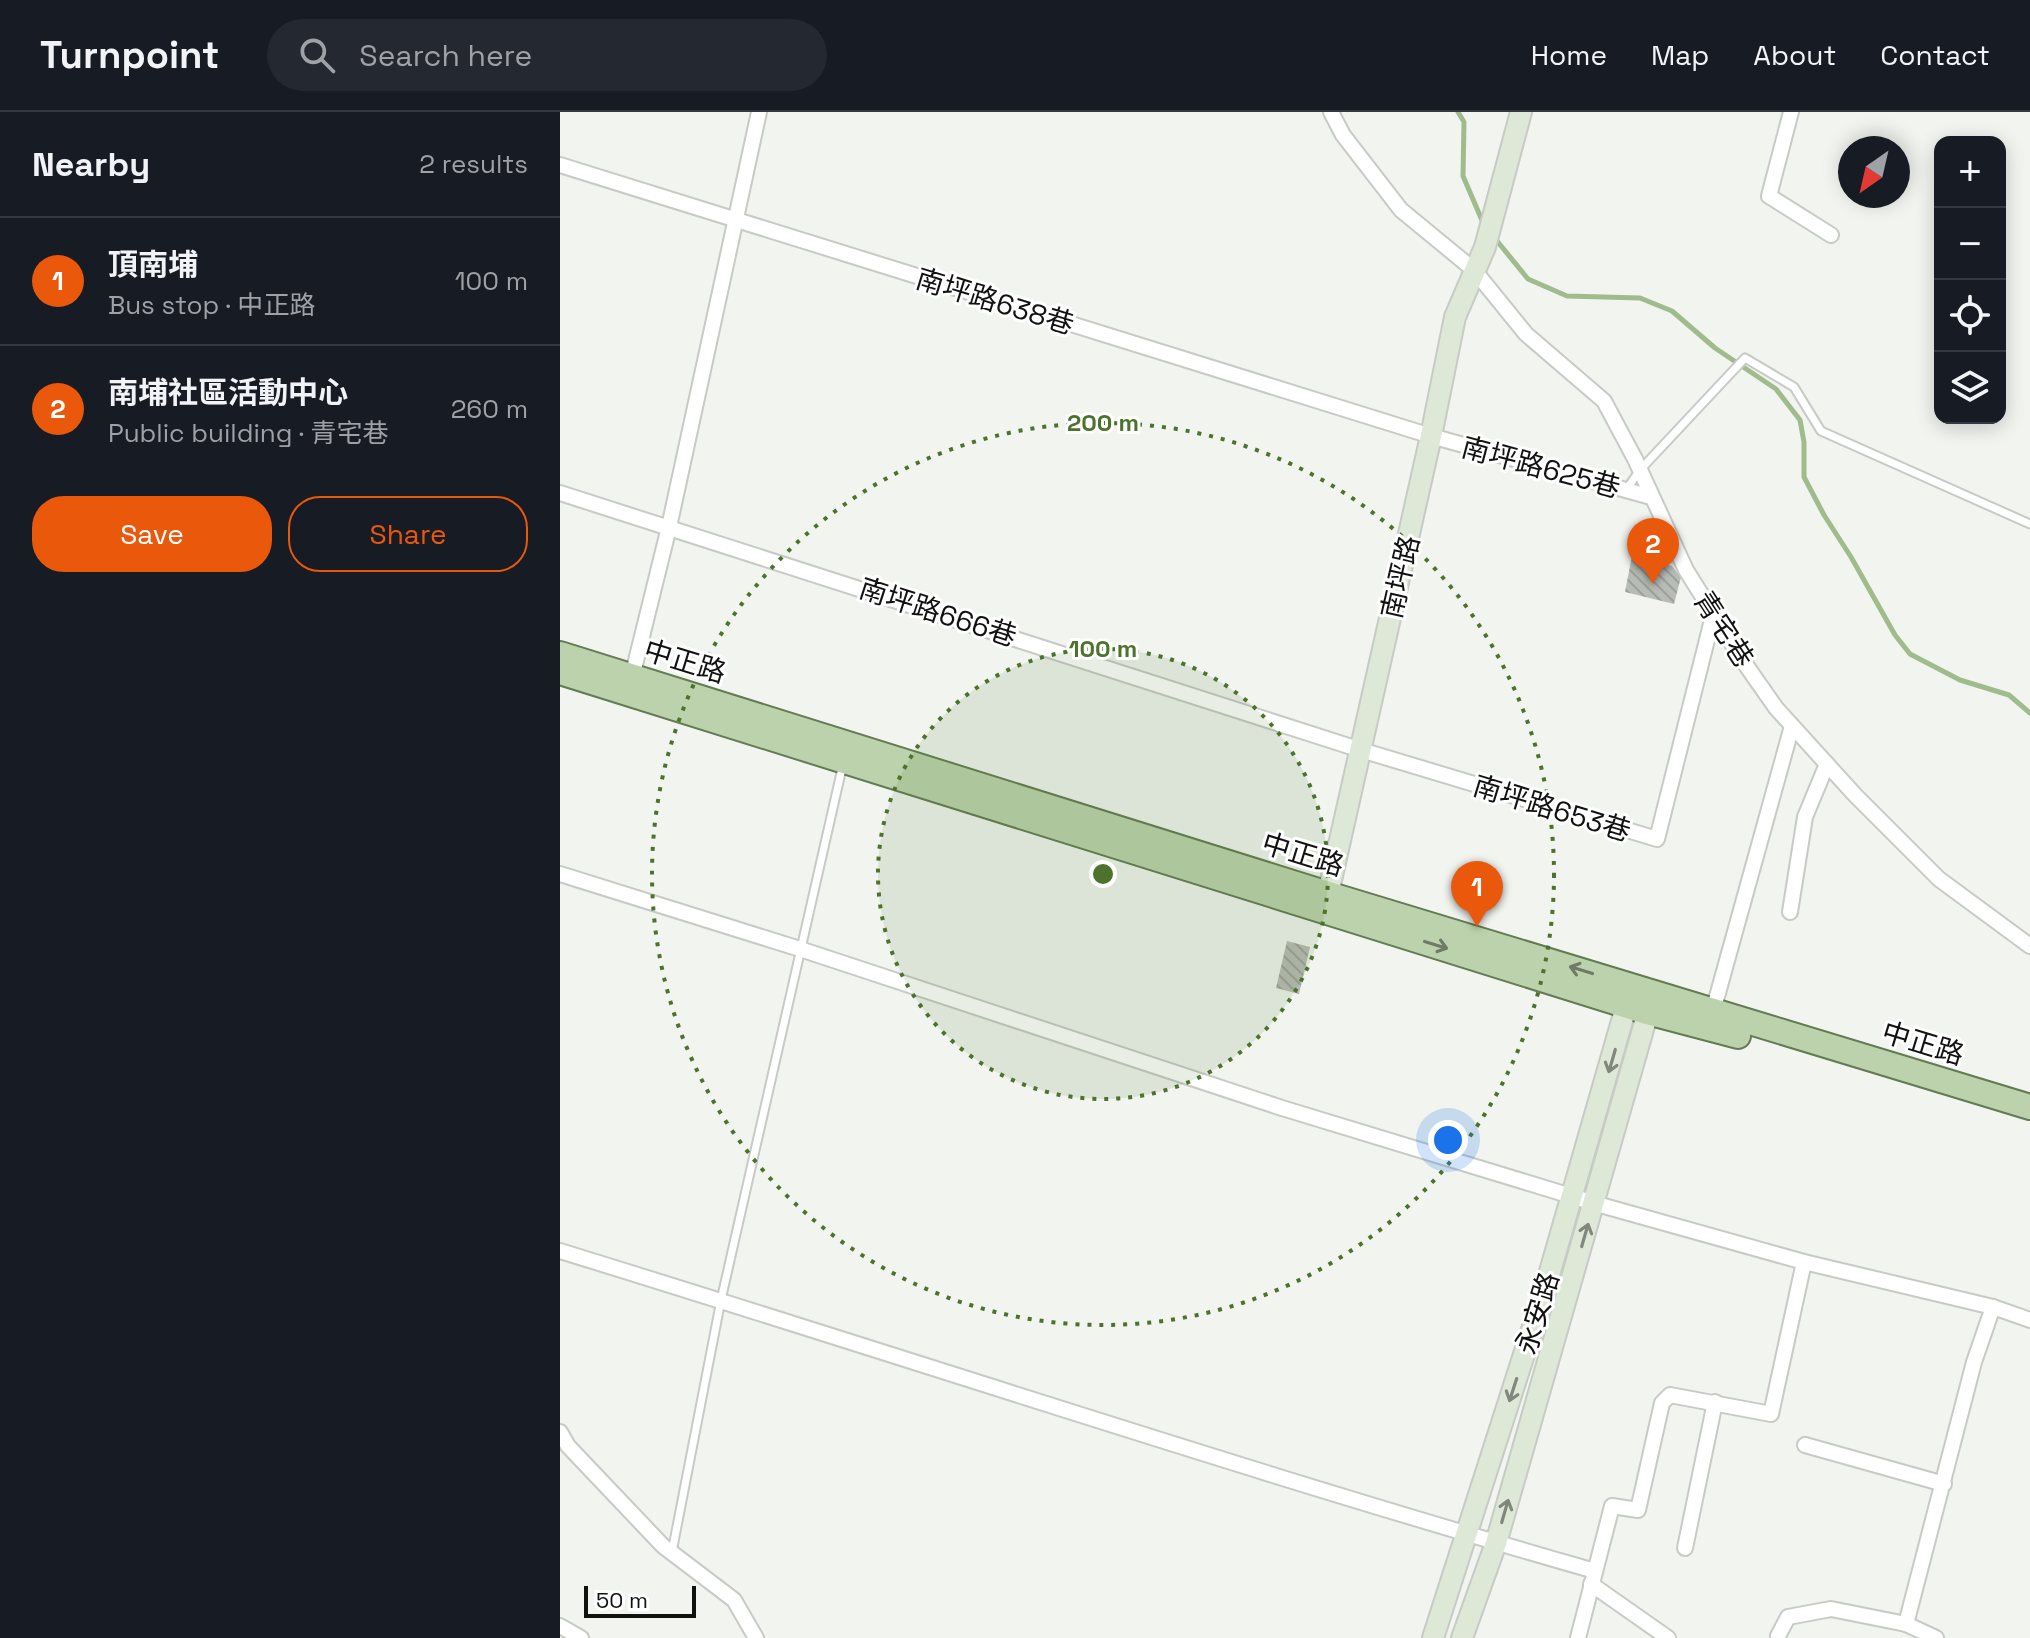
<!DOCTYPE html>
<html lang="en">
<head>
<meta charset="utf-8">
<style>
	:root { --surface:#171b24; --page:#242831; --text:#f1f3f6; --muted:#9ea1a6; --line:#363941; --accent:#ea580c }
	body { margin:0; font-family:"Space Grotesk","Noto Sans TC",sans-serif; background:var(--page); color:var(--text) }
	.controls { position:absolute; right:24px; top:24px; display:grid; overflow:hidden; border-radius:16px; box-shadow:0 4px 20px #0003 }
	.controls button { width:72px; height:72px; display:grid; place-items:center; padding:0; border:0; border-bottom:2px solid var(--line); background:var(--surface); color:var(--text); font:40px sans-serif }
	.compass { position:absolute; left:1278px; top:24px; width:72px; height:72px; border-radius:50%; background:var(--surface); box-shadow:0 4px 20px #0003; rotate:214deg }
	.scale { position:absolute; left:24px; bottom:20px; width:112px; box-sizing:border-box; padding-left:8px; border:4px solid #101110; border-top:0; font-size:22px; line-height:28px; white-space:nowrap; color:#101110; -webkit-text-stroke:6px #fff; paint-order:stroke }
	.you { position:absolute; left:888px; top:1028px; width:28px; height:28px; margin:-20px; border:6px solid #fff; border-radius:50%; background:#1a73e8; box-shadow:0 0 0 12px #1a73e833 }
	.badge { display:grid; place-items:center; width:52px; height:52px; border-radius:50%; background:var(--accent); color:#fff; font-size:26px; font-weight:700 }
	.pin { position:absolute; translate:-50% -66px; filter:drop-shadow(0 2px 4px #0008) }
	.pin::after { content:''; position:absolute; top:42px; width:28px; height:24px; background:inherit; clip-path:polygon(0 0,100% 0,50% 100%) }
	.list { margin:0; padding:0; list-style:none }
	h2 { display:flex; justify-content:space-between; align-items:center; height:104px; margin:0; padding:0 32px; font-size:34px }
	h2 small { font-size:26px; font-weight:400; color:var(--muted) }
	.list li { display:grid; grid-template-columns:52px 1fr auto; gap:24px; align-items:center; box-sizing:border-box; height:128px; padding:0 32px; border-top:2px solid var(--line) }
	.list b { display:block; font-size:30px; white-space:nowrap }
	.list p { margin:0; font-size:26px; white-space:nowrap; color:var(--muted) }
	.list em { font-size:26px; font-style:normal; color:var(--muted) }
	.actions { display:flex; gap:16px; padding:24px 32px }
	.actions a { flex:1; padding:18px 0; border:2px solid var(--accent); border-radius:32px; text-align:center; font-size:28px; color:var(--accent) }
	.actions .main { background:var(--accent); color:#fff }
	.icon { flex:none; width:44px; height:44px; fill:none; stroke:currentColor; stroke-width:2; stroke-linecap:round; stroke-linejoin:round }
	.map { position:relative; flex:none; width:1470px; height:1526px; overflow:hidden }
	header { display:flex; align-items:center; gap:48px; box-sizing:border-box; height:112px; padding:0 40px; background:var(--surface); border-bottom:2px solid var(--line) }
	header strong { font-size:38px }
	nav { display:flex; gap:44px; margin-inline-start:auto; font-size:28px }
	.search { width:560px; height:72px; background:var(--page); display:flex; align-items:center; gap:20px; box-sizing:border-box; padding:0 28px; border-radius:44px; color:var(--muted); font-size:30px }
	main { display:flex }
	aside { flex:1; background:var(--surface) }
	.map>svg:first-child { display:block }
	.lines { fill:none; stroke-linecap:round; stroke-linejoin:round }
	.stream { stroke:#a0bc8d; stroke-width:5 }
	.building { fill:url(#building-back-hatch) }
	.lane-casing { stroke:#c7cac5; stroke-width:11 }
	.street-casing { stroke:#c7cac5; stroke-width:18 }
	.secondary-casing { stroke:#c7cac5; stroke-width:24 }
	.primary-casing { stroke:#637b52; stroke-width:28 }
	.lane { stroke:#fff; stroke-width:7 }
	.street { stroke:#fff; stroke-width:14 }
	.secondary { stroke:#dde8d6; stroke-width:20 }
	.primary { stroke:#bcd2ac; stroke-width:24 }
	.oneway { stroke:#6f7b66 }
	.oneway2 { stroke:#81877d }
	.ring { fill:none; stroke:#4c722c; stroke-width:4; stroke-dasharray:4 8 }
	.labels { text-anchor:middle; stroke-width:6; stroke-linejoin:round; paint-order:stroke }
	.street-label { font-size:28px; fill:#101110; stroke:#fff }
	.centre { fill:#4c722c; stroke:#fff; stroke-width:4 }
	.ring-label { font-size:24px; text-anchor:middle; font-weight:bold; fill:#4c722c; stroke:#fff; stroke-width:6; stroke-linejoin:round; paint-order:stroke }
</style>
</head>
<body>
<header>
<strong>Turnpoint</strong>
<div class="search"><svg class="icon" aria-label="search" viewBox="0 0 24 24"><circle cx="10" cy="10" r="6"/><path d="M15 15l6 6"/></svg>Search here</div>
<nav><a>Home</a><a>Map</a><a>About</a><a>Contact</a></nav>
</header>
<main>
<aside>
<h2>Nearby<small>2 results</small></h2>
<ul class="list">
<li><span class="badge">1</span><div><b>頂南埔</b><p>Bus stop · 中正路</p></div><em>100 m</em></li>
<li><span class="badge">2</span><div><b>南埔社區活動中心</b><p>Public building · 青宅巷</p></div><em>260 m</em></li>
</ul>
<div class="actions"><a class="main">Save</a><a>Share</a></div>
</aside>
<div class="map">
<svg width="1470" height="1526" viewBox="0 0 1470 1526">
	<defs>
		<pattern id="building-back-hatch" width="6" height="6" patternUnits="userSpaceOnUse" patternTransform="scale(2)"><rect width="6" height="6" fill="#b8bcb6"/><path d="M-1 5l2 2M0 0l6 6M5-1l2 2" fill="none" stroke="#9da19b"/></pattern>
	</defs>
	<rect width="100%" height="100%" fill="#f1f4ef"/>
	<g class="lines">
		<g class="stream">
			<path d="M898,0L904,10L903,64L924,113"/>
			<path d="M933,124L968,167L1007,184L1080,186L1112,199L1155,236L1216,277L1240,308L1244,330V365L1264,403L1291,445L1335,523L1350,542L1400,568L1449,583L1470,601"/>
		</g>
	</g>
	<g class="building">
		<path d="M1072,444L1112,454L1121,465L1114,492L1065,480Z"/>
		<path d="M727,829L750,835L739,882L716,876Z"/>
	</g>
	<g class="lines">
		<g class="lane-casing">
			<g id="lane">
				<path d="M1066,378L1080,358L1185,246L1234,275L1261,319L1470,412"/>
				<path d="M112,1440L161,1188L283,652"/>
			</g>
		</g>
		<g class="street-casing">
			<g id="street">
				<path d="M771,0L783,23L841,98L914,158L966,222L1044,289L1075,347L1126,458L1181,546L1216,596L1295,683L1379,767L1470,834"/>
				<path d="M1231,0L1209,84L1271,123"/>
				<path d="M0,53L871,324L1091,385"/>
				<path d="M0,381L801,638L1097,727L1154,500"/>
				<path d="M71,569L109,415L199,0"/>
				<path d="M0,762L240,837L722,996L1044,1094L1244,1150L1433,1195L1470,1208"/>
				<path d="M1230,800L1245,705L1267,652"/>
				<path d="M1153,899L1232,614"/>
				<path d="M0,1139C345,1245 688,1360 1035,1459"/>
				<path d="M0,1320L8,1334L103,1434L174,1488L196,1526"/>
				<path d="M1245,1333L1384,1372"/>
				<path d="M1125,1436L1155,1290"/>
				<path d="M1031,1472L1108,1526"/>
				<path d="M1346,1512L1414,1250L1433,1195"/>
				<path d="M0,1514L21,1526"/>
				<path d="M1218,1524L1228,1505L1271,1497L1346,1512L1376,1526"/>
				<path d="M1018,1526L1052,1394L1078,1398L1102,1291L1110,1283L1211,1302L1244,1150"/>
			</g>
		</g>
		<g class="secondary-casing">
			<g id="secondary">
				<path d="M765,795L871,324L895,205L925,135L961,0"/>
				<path d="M873,1526L985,1177L1070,881"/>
				<path d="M902,1526L936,1431L1092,886"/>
			</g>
		</g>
		<g class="primary-casing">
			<g id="primary">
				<path d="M0,542L768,782L1470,995"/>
				<path d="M0,560L1087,900L1178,924"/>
			</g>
		</g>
		<use href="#lane" class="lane"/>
		<use href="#street" class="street"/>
		<use href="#secondary" class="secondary"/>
		<use href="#primary" class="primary"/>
	</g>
	<defs><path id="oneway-shaft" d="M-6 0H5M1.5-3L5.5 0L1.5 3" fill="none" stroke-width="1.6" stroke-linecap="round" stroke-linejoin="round" transform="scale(2)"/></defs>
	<g class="oneway">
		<use href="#oneway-shaft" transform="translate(876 833) rotate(17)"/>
		<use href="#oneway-shaft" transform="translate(1021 858) rotate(-163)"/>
	</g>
	<g class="oneway2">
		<use href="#oneway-shaft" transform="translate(1052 949) rotate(106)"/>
		<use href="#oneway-shaft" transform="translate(1025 1123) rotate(-74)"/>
		<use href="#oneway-shaft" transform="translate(953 1278) rotate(108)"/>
		<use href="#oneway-shaft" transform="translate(945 1399) rotate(-74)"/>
	</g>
	<circle cx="543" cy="762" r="225" fill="#4c722c" fill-opacity=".12"/>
	<g class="ring">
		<circle cx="543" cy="762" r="225"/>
		<circle cx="543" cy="762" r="451"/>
	</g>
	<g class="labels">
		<g class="street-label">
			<text transform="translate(435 189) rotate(17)" y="10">南坪路638巷</text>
			<text transform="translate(981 355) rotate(15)" y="10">南坪路625巷</text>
			<text transform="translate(840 465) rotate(-77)" y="10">南坪路</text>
			<text transform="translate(378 500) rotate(18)" y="10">南坪路666巷</text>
			<text transform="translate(1164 517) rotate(57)" y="10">青宅巷</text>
			<text transform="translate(125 549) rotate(17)" y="10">中正路</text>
			<text transform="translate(992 696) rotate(17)" y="10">南坪路653巷</text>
			<text transform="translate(743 742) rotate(17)" y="10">中正路</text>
			<text transform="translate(1363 931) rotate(17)" y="10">中正路</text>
			<text transform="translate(977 1201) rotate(-73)" y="10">永安路</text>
		</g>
	</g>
	<circle cx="543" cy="762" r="12" class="centre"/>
	<g class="ring-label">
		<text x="543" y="319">200 m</text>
		<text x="543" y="545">100 m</text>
	</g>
</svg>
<div class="controls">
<button>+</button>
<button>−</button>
<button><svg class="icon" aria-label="locate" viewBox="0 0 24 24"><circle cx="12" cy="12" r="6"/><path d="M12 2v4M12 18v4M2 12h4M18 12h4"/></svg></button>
<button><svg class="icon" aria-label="layers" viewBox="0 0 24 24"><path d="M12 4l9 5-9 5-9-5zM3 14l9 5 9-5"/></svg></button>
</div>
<svg class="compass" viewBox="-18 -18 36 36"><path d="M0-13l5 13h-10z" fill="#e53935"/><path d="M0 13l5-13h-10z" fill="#9ea1a6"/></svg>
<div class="scale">50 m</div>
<div class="you"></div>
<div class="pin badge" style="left:917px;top:815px">1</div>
<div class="pin badge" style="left:1093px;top:472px">2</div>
</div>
</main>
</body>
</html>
